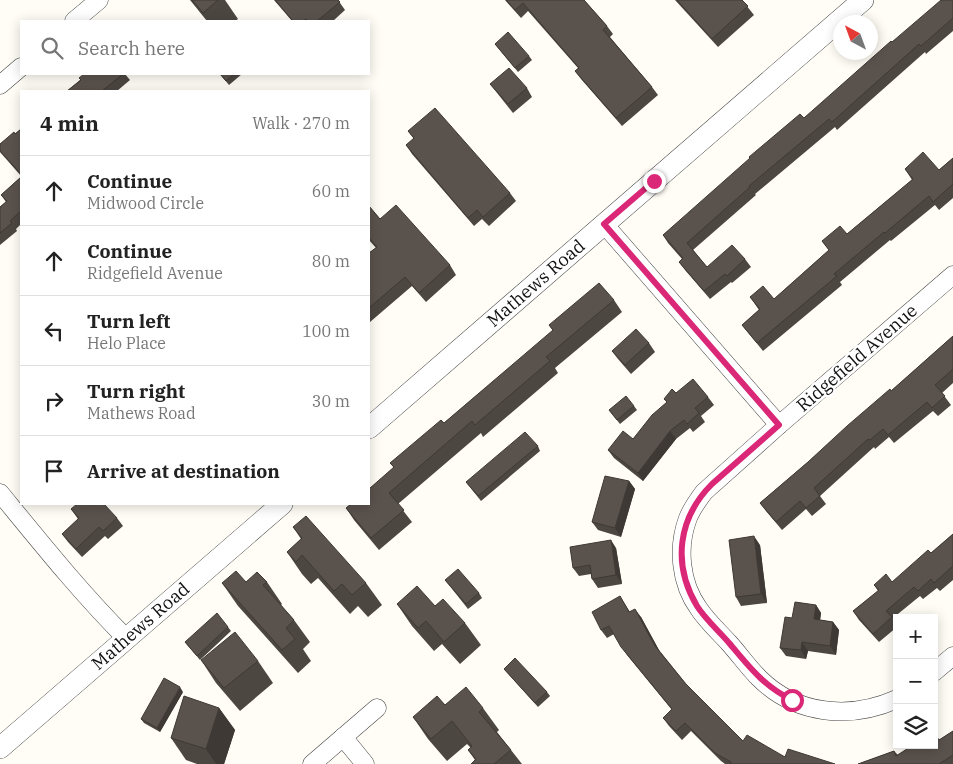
<!DOCTYPE html>
<html lang="en">
<head>
<meta charset="utf-8">
<style>
	:root { --surface:#fff; --page:#f6f6f6; --text:#222; --muted:#767676; --line:#e0e0e0 }
	body { margin:0; font-family:"IBM Plex Serif",serif; background:var(--page); color:var(--text) }
	.controls { position:absolute; right:15px; bottom:15px; display:grid; overflow:hidden; border-radius:0px; box-shadow:0 2px 12px #0003 }
	.controls button { width:45px; height:45px; display:grid; place-items:center; padding:0; border:0; border-bottom:1px solid var(--line); background:var(--surface); color:var(--text); font:25px sans-serif }
	.compass { position:absolute; left:833px; top:15px; width:45px; height:45px; border-radius:50%; background:var(--surface); box-shadow:0 2px 12px #0003; rotate:319deg }
	.stop { position:absolute; width:15px; height:15px; margin:-11px; border:4px solid #db2777; border-radius:50%; background:#fff }
	.stop.end { background:#db2777; border-color:#fff; box-shadow:0 1px 5px #0008 }
	.list { margin:0; padding:0; list-style:none }
	h2 { display:flex; justify-content:space-between; align-items:center; height:65px; margin:0; padding:0 20px; font-size:21px }
	h2 small { font-size:16px; font-weight:400; color:var(--muted) }
	.list li { display:grid; grid-template-columns:32px 1fr auto; gap:15px; align-items:center; box-sizing:border-box; height:70px; padding:0 20px; border-top:1px solid var(--line) }
	.list b { display:block; font-size:19px; white-space:nowrap }
	.list p { margin:0; font-size:16px; white-space:nowrap; color:var(--muted) }
	.list em { font-size:16px; font-style:normal; color:var(--muted) }
	.icon { flex:none; width:28px; height:28px; fill:none; stroke:currentColor; stroke-width:2; stroke-linecap:round; stroke-linejoin:round }
	.map { position:relative; flex:none; width:953px; height:764px; overflow:hidden }
	.search { position:absolute; background:var(--surface); box-shadow:0 2px 12px #0003; left:20px; top:20px; width:350px; height:55px; display:flex; align-items:center; gap:12px; box-sizing:border-box; padding:0 18px; border-radius:0px; color:var(--muted); font-size:19px }
	.panel { position:absolute; background:var(--surface); box-shadow:0 2px 12px #0003; left:20px; top:90px; width:350px; height:415px; border-radius:0px }
	.map>svg:first-child { display:block }
	.lines { fill:none; stroke-linecap:round; stroke-linejoin:round }
	.minor-casing { stroke:#444; stroke-width:19 }
	.tertiary-casing { stroke:#444; stroke-width:22 }
	.minor { stroke:#fff; stroke-width:18 }
	.tertiary { stroke:#fff; stroke-width:21 }
	.wall { fill:#4d4742 }
	.shaded-wall { fill:#3f3936 }
	.building { fill:#5a524d; stroke:#3f3936 }
	.route { stroke:#db2777; stroke-width:6 }
	.labels { text-anchor:middle; stroke-width:5; stroke-linejoin:round; paint-order:stroke }
	.street-label { font-size:18px; fill:#111; stroke:#fff }
</style>
</head>
<body>
<div class="map">
<svg width="953" height="764" viewBox="0 0 953 764">
	<rect width="100%" height="100%" fill="#fffdf5"/>
	<g class="lines">
		<g class="minor-casing">
			<g id="minor">
				<path d="M74,21L99,0"/>
				<path d="M0,85L21,67"/>
				<path d="M604,224L779,425"/>
				<path d="M0,493C41,543 81,593 126,638"/>
				<path d="M934,672L953,656"/>
				<path d="M897,699C850,720 796,715 759,678C748,667 739,654 729,643C719,632 707,621 699,609C680,583 677,547 688,518C692,508 698,500 704,492L779,425L953,275"/>
				<path d="M343,737L365,764"/>
				<path d="M312,764L377,708"/>
			</g>
		</g>
		<g class="tertiary-casing">
			<g id="tertiary">
				<path id="s1" d="M369,428L863,0"/>
				<path id="s2" d="M0,748L282,504"/>
			</g>
		</g>
		<use href="#minor" class="minor"/>
		<use href="#tertiary" class="tertiary"/>
	</g>
	<g class="wall">
		<path d="M190,0H225L238,19L235,21H207Z"/>
		<path d="M274,0H338L345,10L333,21H292Z"/>
		<path d="M505,0H584L607,26L613,34L610,37L652,87L658,95L622,126L581,79L575,71L578,68L528,11L521,18Z"/>
		<path d="M675,0H742L754,15L718,47Z"/>
		<path d="M953,0V31L926,54L925,52L837,130L835,127L755,194L756,195L693,250L707,267L745,259L751,267L732,283L731,282L710,299L685,270L679,262L682,259L668,243L663,235L804,118L892,42Z"/>
		<path d="M495,44L529,56L532,60L518,72Z"/>
		<path d="M84,74H125L130,80L117,91H67L80,80Z"/>
		<path d="M220,74H242L229,85Z"/>
		<path d="M490,84L527,88L532,97L513,113Z"/>
		<path d="M21,129V176L0,152V144L15,134Z"/>
		<path d="M408,131L510,193L516,201L489,226L482,219L474,226L412,154L406,145L414,139Z"/>
		<path d="M953,158V198L939,210L935,205L891,241L890,240L840,282L842,285L763,351L742,325L759,310L750,297L774,299L829,250L822,241L847,234L912,180L905,169L939,170Z"/>
		<path d="M21,177V224L16,229L17,231L0,245V207L6,202L1,195Z"/>
		<path d="M369,206L380,219L450,265L456,275L426,302L412,286L370,322L369,321V253L376,248L369,240Z"/>
		<path d="M614,300L622,312L555,368L558,373L483,437L481,433L398,504L412,522L379,550L354,520L346,508L394,468L390,463L444,423L553,331L549,325Z"/>
		<path d="M953,336V383L942,393L951,405L938,416L933,411L894,443L889,437L875,449L874,447L820,496L826,504L812,516L806,509L782,530L766,511L760,503L891,391Z"/>
		<path d="M649,343L655,352L631,374L618,359L612,351Z"/>
		<path d="M676,393L708,397L714,405L701,416L705,422L693,432L690,428L676,439L643,481L614,458L608,450L633,439L667,402L664,399Z"/>
		<path d="M634,406L637,410L620,424L609,410Z"/>
		<path d="M538,446L540,451L481,501L466,482Z"/>
		<path d="M629,481L635,489L621,537L598,530L592,522Z"/>
		<path d="M90,505L117,518L123,526L108,539L105,536L82,557L68,542L62,534L78,519L71,509Z"/>
		<path d="M293,527L366,583L382,605L368,617L358,606L350,614L318,578L311,584L302,574L287,552L301,539Z"/>
		<path d="M953,534V580L940,591L937,588L923,599L920,596L893,618L897,624V627L879,642L859,620L853,611L878,591L874,585L892,582L931,553Z"/>
		<path d="M760,545L767,603L741,606L736,597Z"/>
		<path d="M616,548L622,584L598,588L592,579L591,574L579,576L573,568Z"/>
		<path d="M445,580L479,593L482,598L468,609Z"/>
		<path d="M246,582H267L282,604L281,605L294,620L310,642L303,649L311,661L298,673L238,606L222,583Z"/>
		<path d="M620,596L630,612L641,617L659,650L686,684L743,741L785,757L835,764H725L721,761L691,731L682,740L669,726L663,718L672,710L627,655L614,634L607,638L601,630Z"/>
		<path d="M397,604L435,606L465,623L481,645L460,664L442,644L434,651L412,626Z"/>
		<path d="M816,605L821,613L820,620L833,622L839,630L836,655L808,651L806,659L786,656L780,648L792,618Z"/>
		<path d="M228,627L231,631L200,660L185,642Z"/>
		<path d="M201,660L258,661L273,683L240,711L216,683Z"/>
		<path d="M504,669L547,692L550,696L538,707Z"/>
		<path d="M183,692L160,732L144,723L141,719Z"/>
		<path d="M445,705L483,708L499,730L497,732L511,750L522,764H471L475,760L468,750L471,748L467,744L447,761L428,739L413,717Z"/>
		<path d="M219,708L235,730L224,764H197L186,760L171,738Z"/>
		<path d="M953,731V764H858L894,751L898,755L939,740Z"/>
	</g>
	<g class="shaded-wall">
		<path d="M670,431L676,439L643,481L638,473Z"/>
		<path d="M629,481L635,489L621,537L615,528Z"/>
		<path d="M754,536L760,545L767,603L761,594Z"/>
		<path d="M611,540L616,548L622,584L616,575Z"/>
		<path d="M816,605L821,613L819,628L814,619Z"/>
		<path d="M635,609L641,617L661,654L655,646Z"/>
		<path d="M833,622L839,630L836,655L830,646Z"/>
		<path d="M802,642L808,651L806,659L801,650Z"/>
		<path d="M180,687L183,692L160,732L157,728Z"/>
		<path d="M219,708L235,730L224,764H216L206,749Z"/>
	</g>
	<g class="building">
		<path d="M192,0H218L203,13Z"/>
		<path d="M275,0H338L340,2L317,21H308L306,19L303,21H293Z"/>
		<path d="M506,0H584L607,26L603,30L652,87L616,118L575,71L579,68L523,3L515,10Z"/>
		<path d="M677,0H742L748,6L712,39Z"/>
		<path d="M941,0H953V18L921,46L919,44L832,122L829,119L749,186L750,187L687,243L707,267L732,245L745,259L727,276L725,274L704,291L679,262L683,258L663,235L750,158L749,157L800,114L804,118L891,41L892,42Z"/>
		<path d="M508,32L529,56L515,68L495,44Z"/>
		<path d="M509,68L527,88L508,104L490,84Z"/>
		<path d="M84,74H123L102,91H67L81,80L79,78Z"/>
		<path d="M220,74H234L226,81Z"/>
		<path d="M435,108L510,193L483,217L477,210L468,218L406,145L414,138L408,131Z"/>
		<path d="M21,129V174L0,151V144L14,132L15,134Z"/>
		<path d="M923,152L939,170L953,158V184L933,202L929,196L885,233L884,232L834,274L837,276L757,343L742,325L760,309L750,297L763,286L774,299L829,250L822,241L840,226L847,234L913,179L905,169Z"/>
		<path d="M21,177V211L10,221L12,223L0,233V207L7,201L1,195Z"/>
		<path d="M396,205L450,265L419,293L405,277L369,308V253L377,247L369,238V206L380,219Z"/>
		<path d="M599,283L614,300L546,357L550,361L475,425L472,421L389,493L404,510L371,538L346,508L351,504H369V489L394,467L390,463L441,420L444,423L553,330L549,325Z"/>
		<path d="M636,329L649,343L625,365L612,351Z"/>
		<path d="M953,336V369L935,385L945,396L932,408L927,402L888,435L883,429L870,440L868,439L814,488L820,496L806,508L800,501L776,522L760,503L808,462L847,426L890,389L891,391Z"/>
		<path d="M693,379L708,397L695,408L699,413L687,424L684,420L670,431L638,473L608,450L623,431L633,439L652,415L667,402L664,399L672,389L676,393Z"/>
		<path d="M626,396L634,406L617,420L609,410Z"/>
		<path d="M525,432L538,446L478,496L466,482Z"/>
		<path d="M605,476L629,481L615,528L592,522Z"/>
		<path d="M77,504H88L90,505L92,504H104L117,518L103,531L99,527L76,549L62,534L79,518L71,509Z"/>
		<path d="M306,516L366,583L352,595L342,584L334,591L302,555L296,562L287,552L302,538L293,527Z"/>
		<path d="M953,534V566L934,583L931,579L918,591L914,587L886,611L892,617L873,634L853,611L879,590L874,585L886,574L892,582L928,550L931,553Z"/>
		<path d="M754,536L761,594L736,597L729,540Z"/>
		<path d="M611,540L616,575L592,579L590,565L573,568L570,547Z"/>
		<path d="M458,569L479,593L466,604L445,580Z"/>
		<path d="M236,571L246,582L257,572L267,582L263,585L294,620L286,628L295,639L282,650L222,583Z"/>
		<path d="M417,586L435,606L443,599L465,623L444,642L426,621L418,628L397,604Z"/>
		<path d="M620,596L629,612L635,609L655,646L686,684L743,741L747,735L785,757L788,749L835,764H730L731,762L715,753L685,723L676,731L663,718L672,709L621,647L609,626L601,630L592,612Z"/>
		<path d="M795,602L816,605L814,619L833,622L830,646L802,642L801,650L780,648L785,617L792,618Z"/>
		<path d="M217,613L228,627L197,656L185,642Z"/>
		<path d="M235,632L258,661L224,688L201,660Z"/>
		<path d="M515,658L547,692L535,703L504,669Z"/>
		<path d="M164,678L180,687L157,728L141,719Z"/>
		<path d="M466,687L483,708L479,712L511,750L494,764H471L476,759L468,750L472,746L452,721L431,739L413,717L437,696L445,705Z"/>
		<path d="M184,696L219,708L206,749L171,738Z"/>
		<path d="M953,731V755L939,764H858L894,751L896,756L913,745H934V733L939,740Z"/>
	</g>
	<g class="lines">
		<path class="route" d="M654,181L604,224L779,425L712,484C678,518 672,564 697,606C705,619 720,632 730,644C750,668 764,686 792,700"/>
	</g>
	<g class="labels">
		<g class="street-label">
			<text dy="6" stroke="none"><textPath href="#s1" startOffset="221">Mathews Road</textPath></text>
			<text transform="translate(857 358) rotate(-41)" y="6">Ridgefield Avenue</text>
			<text dy="6" stroke="none"><textPath href="#s2" startOffset="186">Mathews Road</textPath></text>
		</g>
	</g>
</svg>
<div class="controls">
<button>+</button>
<button>−</button>
<button><svg class="icon" aria-label="layers" viewBox="0 0 24 24"><path d="M12 4l9 5-9 5-9-5zM3 14l9 5 9-5"/></svg></button>
</div>
<svg class="compass" viewBox="-18 -18 36 36"><path d="M0-13l5 13h-10z" fill="#e53935"/><path d="M0 13l5-13h-10z" fill="#767676"/></svg>
<div class="stop" style="left:792px;top:700px"></div>
<div class="stop end" style="left:654px;top:181px"></div>
<div class="search"><svg class="icon" aria-label="search" viewBox="0 0 24 24"><circle cx="10" cy="10" r="6"/><path d="M15 15l6 6"/></svg>Search here</div>
<section class="panel">
<h2>4 min<small>Walk · 270 m</small></h2>
<ul class="list">
<li><svg class="icon" aria-label="ahead" viewBox="0 0 24 24"><path d="M12 20V5M6 11l6-6 6 6"/></svg><div><b>Continue</b><p>Midwood Circle</p></div><em>60 m</em></li>
<li><svg class="icon" aria-label="ahead" viewBox="0 0 24 24"><path d="M12 20V5M6 11l6-6 6 6"/></svg><div><b>Continue</b><p>Ridgefield Avenue</p></div><em>80 m</em></li>
<li><svg class="icon" aria-label="left" viewBox="0 0 24 24"><path d="M17 20v-9H6M10 6l-5 5 5 5"/></svg><div><b>Turn left</b><p>Helo Place</p></div><em>100 m</em></li>
<li><svg class="icon" aria-label="right" viewBox="0 0 24 24"><path d="M7 20v-9h11M14 6l5 5-5 5"/></svg><div><b>Turn right</b><p>Mathews Road</p></div><em>30 m</em></li>
<li><svg class="icon" aria-label="arrive" viewBox="0 0 24 24"><path d="M6 21V4h12l-3 4 3 4H6"/></svg><div><b>Arrive at destination</b></div></li>
</ul>
</section>
</div>
</body>
</html>
